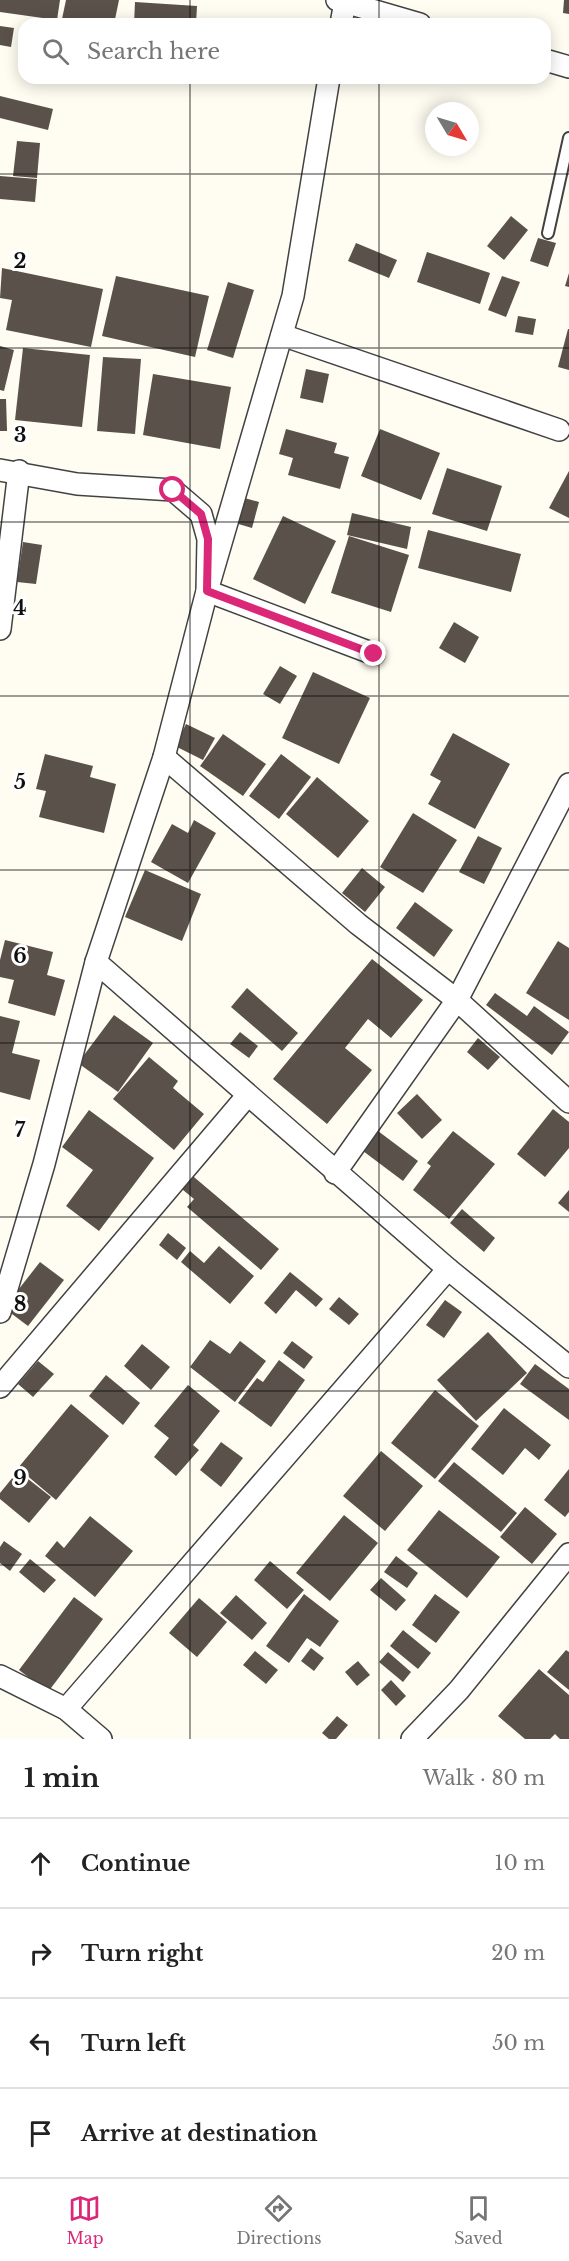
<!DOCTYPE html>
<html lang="en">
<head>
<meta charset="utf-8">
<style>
	:root { --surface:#fff; --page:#f6f6f6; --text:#222; --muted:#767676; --line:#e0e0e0; --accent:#db2777 }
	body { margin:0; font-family:"Libre Baskerville",serif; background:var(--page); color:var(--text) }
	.compass { position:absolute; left:425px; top:102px; width:54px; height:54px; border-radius:50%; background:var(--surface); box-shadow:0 3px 15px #0003; rotate:128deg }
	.stop { position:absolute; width:18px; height:18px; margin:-14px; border:4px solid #db2777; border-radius:50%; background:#fff }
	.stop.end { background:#db2777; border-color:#fff; box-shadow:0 2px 6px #0008 }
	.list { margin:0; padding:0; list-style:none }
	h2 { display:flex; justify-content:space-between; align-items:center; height:78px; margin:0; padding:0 24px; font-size:26px }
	h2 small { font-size:20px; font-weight:400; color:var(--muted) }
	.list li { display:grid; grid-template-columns:39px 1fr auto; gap:18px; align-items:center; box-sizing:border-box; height:90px; padding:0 24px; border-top:2px solid var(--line) }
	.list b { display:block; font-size:22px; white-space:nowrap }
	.list em { font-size:20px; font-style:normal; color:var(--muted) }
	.icon { flex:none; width:33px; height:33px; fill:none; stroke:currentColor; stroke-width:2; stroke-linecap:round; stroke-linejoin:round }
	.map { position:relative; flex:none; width:569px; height:1739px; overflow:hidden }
	.search { position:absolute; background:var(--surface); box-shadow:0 3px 15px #0003; left:18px; right:18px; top:18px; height:66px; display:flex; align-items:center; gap:15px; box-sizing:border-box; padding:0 21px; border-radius:18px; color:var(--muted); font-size:22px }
	.sheet { height:438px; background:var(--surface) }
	nav { display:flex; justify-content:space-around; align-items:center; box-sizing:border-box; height:84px; border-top:2px solid var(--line); background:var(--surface); font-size:16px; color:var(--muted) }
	nav a { display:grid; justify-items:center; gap:3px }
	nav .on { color:var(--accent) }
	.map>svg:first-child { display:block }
	.building { fill:#5a514a }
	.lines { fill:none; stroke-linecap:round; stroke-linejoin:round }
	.service-casing { stroke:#424242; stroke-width:14 }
	.minor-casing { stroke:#424242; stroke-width:24 }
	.service { stroke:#fff; stroke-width:10 }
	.minor { stroke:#fff; stroke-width:21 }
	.route { stroke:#db2777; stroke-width:8 }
	.grid { fill:none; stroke:#0f0f0f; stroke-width:1.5; stroke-opacity:0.55 }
	.grid-label { font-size:20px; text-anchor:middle; font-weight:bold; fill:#0f0f0f; stroke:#fff; stroke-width:6; stroke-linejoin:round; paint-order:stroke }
</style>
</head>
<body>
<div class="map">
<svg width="569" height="1739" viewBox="0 0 569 1739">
	<rect width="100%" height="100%" fill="#fffdf2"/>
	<g class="building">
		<path d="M0,0H60L57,20L0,12Z"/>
		<path d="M66,0H119L114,24H87L62,19Z"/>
		<path d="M564,0H569V14L563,13Z"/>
		<path d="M135,2L197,6L196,24H134Z"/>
		<path d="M0,26L14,28L11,47L0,45Z"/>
		<path d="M131,78H187V83L131,80Z"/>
		<path d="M0,96L53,109L48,130L0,118Z"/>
		<path d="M17,141L40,143L37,178L13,176Z"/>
		<path d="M0,176L37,179L35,202L0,199Z"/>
		<path d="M511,216L528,230L504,260L487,246Z"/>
		<path d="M538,238L556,243L548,267L530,261Z"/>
		<path d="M356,243L397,260L389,278L348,261Z"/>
		<path d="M427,252L490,273L480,304L417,282Z"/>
		<path d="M2,268L103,289L91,347L6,330L12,300L0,298Z"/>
		<path d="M569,273V287L565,286Z"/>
		<path d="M116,276L209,296L195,357L102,336Z"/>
		<path d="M502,276L520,282L506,317L488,310Z"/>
		<path d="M228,282L254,290L233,358L207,350Z"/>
		<path d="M518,316L536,319L533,335L515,332Z"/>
		<path d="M568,329H569V370L558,367Z"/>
		<path d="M0,346L14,350L4,391L0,390Z"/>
		<path d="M23,348L90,355L82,427L15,420Z"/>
		<path d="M103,357L141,359L135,434L97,431Z"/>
		<path d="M306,369L329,374L323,403L300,398Z"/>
		<path d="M153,374L231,387L220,449L143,435Z"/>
		<path d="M0,399H6L7,431H0Z"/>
		<path d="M286,429L337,443L334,453L349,457L340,489L288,475L293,458L279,454Z"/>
		<path d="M380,429L440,453L421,500L361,476Z"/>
		<path d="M447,468L502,486L487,531L432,514Z"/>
		<path d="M569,471V518L549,508Z"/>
		<path d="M241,497L259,502L252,528L235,523Z"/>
		<path d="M352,513L411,527L407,549L347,535Z"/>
		<path d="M283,516L336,541L305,604L253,579Z"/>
		<path d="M428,530L521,554L511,592L418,568Z"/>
		<path d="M349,536L409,555L391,612L331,593Z"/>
		<path d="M23,542L42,545L36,584L17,582Z"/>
		<path d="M454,622L479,637L465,663L439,648Z"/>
		<path d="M280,666L297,676L280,704L263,694Z"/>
		<path d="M313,672L370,698L339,764L282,738Z"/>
		<path d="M186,724L215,738L203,760L175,746Z"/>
		<path d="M453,733L510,764L475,829L428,804L441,781L430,775Z"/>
		<path d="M223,734L266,764L243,796L200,766Z"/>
		<path d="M45,754L93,766L90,777L116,784L104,833L39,817L46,791L36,789Z"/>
		<path d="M281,754L311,777L279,819L249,796Z"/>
		<path d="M317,777L369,821L338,858L286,814Z"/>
		<path d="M413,813L457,840L423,893L380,867Z"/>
		<path d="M194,820L216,833L188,883L151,862L172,824L188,833Z"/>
		<path d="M478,836L502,848L484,884L459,872Z"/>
		<path d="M362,868L385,887L365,912L342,893Z"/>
		<path d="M145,870L201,894L182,941L125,917Z"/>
		<path d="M415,902L453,930L434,957L396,928Z"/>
		<path d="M5,940L53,952L47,975L65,980L55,1016L8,1003L14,980L0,977V960Z"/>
		<path d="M558,941L569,948V1020L526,993Z"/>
		<path d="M372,959L423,1000L391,1038L368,1019L345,1048L372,1070L327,1124L273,1079Z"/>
		<path d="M247,988L298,1033L282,1051L231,1007Z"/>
		<path d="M495,993L527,1016L534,1006L569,1032L552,1055L486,1005Z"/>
		<path d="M114,1015L153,1043L118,1092L78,1063Z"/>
		<path d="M0,1016L20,1021L12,1053L40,1060L30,1100L0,1092Z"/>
		<path d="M240,1032L258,1046L249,1058L230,1044Z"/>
		<path d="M478,1038L500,1057L488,1070L467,1052Z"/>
		<path d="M149,1057L178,1081L173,1088L204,1114L174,1150L113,1099Z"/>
		<path d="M417,1094L442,1120L422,1139L397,1113Z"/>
		<path d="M553,1109L569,1122V1148L545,1177L517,1154Z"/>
		<path d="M89,1110L154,1158L99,1231L66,1206L93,1170L62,1147Z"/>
		<path d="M378,1131L418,1161L403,1181L363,1151Z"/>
		<path d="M453,1131L495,1164L449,1219L413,1190L431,1166L427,1163Z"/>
		<path d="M188,1172L279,1249L261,1270L187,1207L194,1199L177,1185Z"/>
		<path d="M569,1190V1212L558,1203Z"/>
		<path d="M462,1209L495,1238L484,1252L450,1223Z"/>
		<path d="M168,1233L186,1248L177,1260L159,1245Z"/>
		<path d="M219,1246L254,1276L230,1304L181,1262L190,1251L204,1263Z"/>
		<path d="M40,1262L64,1280L28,1326L4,1308Z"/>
		<path d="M290,1272L323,1299L316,1307L296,1290L276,1314L264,1303Z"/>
		<path d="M339,1297L359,1314L349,1325L329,1309Z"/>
		<path d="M445,1300L462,1312L444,1338L426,1325Z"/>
		<path d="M488,1332L527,1373L476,1421L437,1380Z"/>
		<path d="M210,1340L230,1354L240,1341L266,1361L235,1402L190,1367Z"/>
		<path d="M292,1341L313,1357L304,1369L283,1353Z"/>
		<path d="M142,1344L170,1367L151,1390L124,1366Z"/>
		<path d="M279,1360L305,1380L271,1427L238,1403L257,1378L263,1382Z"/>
		<path d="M38,1361L54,1374L33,1397L18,1384Z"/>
		<path d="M535,1364L569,1389V1420L520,1384Z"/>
		<path d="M106,1375L140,1403L123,1425L89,1396Z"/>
		<path d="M188,1385L220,1411L193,1445L199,1450L176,1476L154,1457L169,1438L154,1426Z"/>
		<path d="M435,1390L479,1426L435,1479L391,1443Z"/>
		<path d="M71,1404L109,1436L56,1500L18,1468Z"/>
		<path d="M504,1408L551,1445L539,1460L525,1448L503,1475L471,1449Z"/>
		<path d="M221,1442L243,1458L221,1487L200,1470Z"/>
		<path d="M381,1451L423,1486L385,1531L343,1496Z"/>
		<path d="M454,1462L517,1513L501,1532L438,1481Z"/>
		<path d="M569,1469V1512L565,1517L544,1500Z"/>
		<path d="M18,1471L51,1497L29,1523L0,1499V1493Z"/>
		<path d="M525,1507L557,1534L532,1564L500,1537Z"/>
		<path d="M439,1510L500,1557L467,1598L407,1550Z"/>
		<path d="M344,1515L378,1543L330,1601L296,1573Z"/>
		<path d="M90,1516L133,1551L95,1597L45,1556L57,1541L64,1548Z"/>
		<path d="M4,1541L22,1554L10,1571L0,1563V1547Z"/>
		<path d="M396,1556L418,1573L407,1588L384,1572Z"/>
		<path d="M30,1559L56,1580L44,1593L19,1572Z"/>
		<path d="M270,1561L304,1590L287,1609L254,1580Z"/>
		<path d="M381,1578L406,1600L396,1611L370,1590Z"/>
		<path d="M304,1594L339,1621L320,1647L307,1638L289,1663L266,1646Z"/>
		<path d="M435,1594L460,1612L436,1643L412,1625Z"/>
		<path d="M236,1595L267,1623L252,1640L220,1613Z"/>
		<path d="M74,1597L103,1619L48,1692L19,1670Z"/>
		<path d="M199,1598L227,1622L197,1657L169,1633Z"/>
		<path d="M403,1630L431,1653L418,1669L390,1646Z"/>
		<path d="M311,1648L324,1658L314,1671L301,1661Z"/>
		<path d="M566,1650L569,1652V1690L547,1672Z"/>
		<path d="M255,1651L278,1670L266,1684L243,1665Z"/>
		<path d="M388,1652L411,1672L403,1682L379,1662Z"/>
		<path d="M358,1661L370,1675L357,1686L345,1672Z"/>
		<path d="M539,1669L569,1695V1739H560L555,1734L550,1739H525L498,1716Z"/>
		<path d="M391,1680L406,1696L396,1706L381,1690Z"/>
		<path d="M337,1716L348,1725L336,1739H329L322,1733Z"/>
	</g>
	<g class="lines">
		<g class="service-casing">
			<path id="service" d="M548,233L569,138"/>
		</g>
		<g class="minor-casing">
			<g id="minor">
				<path d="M337,0L420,24"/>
				<path d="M341,24L345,2"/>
				<path d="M545,60L569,67"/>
				<path d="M329,78L293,296L207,591L374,654"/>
				<path d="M282,335L559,430"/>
				<path d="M0,470L77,484L173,490L201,514L208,539L207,591L164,757L96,962L44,1164L0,1312"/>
				<path d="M0,629L19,471"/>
				<path d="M164,757L358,924L457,1000L569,1102"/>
				<path d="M335,1173L457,1000L569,784"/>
				<path d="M448,1269L569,1367"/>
				<path d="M0,1387L247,1096"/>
				<path d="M0,1676L66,1709L101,1739"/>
				<path d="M66,1709L448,1269L96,962"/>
				<path d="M412,1739L459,1690L569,1554"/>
			</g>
		</g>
		<use href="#service" class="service"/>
		<use href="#minor" class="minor"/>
	</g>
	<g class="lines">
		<path class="route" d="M173,490L201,514L208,539L207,591L374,654"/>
	</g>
	<path class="grid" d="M190,0V24M379,0V24M190,78V1739M379,78V1739M0,174H569M0,348H569M0,522H569M0,696H569M0,870H569M0,1043H569M0,1217H569M0,1391H569M0,1565H569"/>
	<g class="grid-label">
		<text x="20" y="268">2</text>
		<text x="20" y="442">3</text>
		<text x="20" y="615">4</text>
		<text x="20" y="789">5</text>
		<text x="20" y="963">6</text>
		<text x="20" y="1137">7</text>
		<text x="20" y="1311">8</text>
		<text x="20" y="1485">9</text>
	</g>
</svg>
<svg class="compass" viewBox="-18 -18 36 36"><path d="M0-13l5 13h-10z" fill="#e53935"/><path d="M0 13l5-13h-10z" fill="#767676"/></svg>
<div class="stop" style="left:173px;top:490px"></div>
<div class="stop end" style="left:374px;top:654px"></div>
<div class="search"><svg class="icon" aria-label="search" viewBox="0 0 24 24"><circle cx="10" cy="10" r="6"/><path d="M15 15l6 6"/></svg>Search here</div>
</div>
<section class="sheet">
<h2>1 min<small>Walk · 80 m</small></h2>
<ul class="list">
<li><svg class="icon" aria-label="ahead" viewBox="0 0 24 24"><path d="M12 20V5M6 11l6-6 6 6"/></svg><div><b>Continue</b></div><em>10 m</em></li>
<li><svg class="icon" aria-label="right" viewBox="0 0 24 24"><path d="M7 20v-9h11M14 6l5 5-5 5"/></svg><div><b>Turn right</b></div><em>20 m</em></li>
<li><svg class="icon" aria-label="left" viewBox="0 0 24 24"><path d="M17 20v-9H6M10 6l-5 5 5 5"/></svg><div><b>Turn left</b></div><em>50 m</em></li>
<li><svg class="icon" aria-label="arrive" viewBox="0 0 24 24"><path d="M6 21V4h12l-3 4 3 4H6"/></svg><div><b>Arrive at destination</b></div></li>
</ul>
</section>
<nav>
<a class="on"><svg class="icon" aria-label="map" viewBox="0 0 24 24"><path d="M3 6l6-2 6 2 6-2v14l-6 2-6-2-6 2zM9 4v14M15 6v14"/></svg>Map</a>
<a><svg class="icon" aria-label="directions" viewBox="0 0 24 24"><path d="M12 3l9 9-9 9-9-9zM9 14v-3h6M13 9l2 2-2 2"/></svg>Directions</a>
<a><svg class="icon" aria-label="saved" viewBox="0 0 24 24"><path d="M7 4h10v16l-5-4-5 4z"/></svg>Saved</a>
</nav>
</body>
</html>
